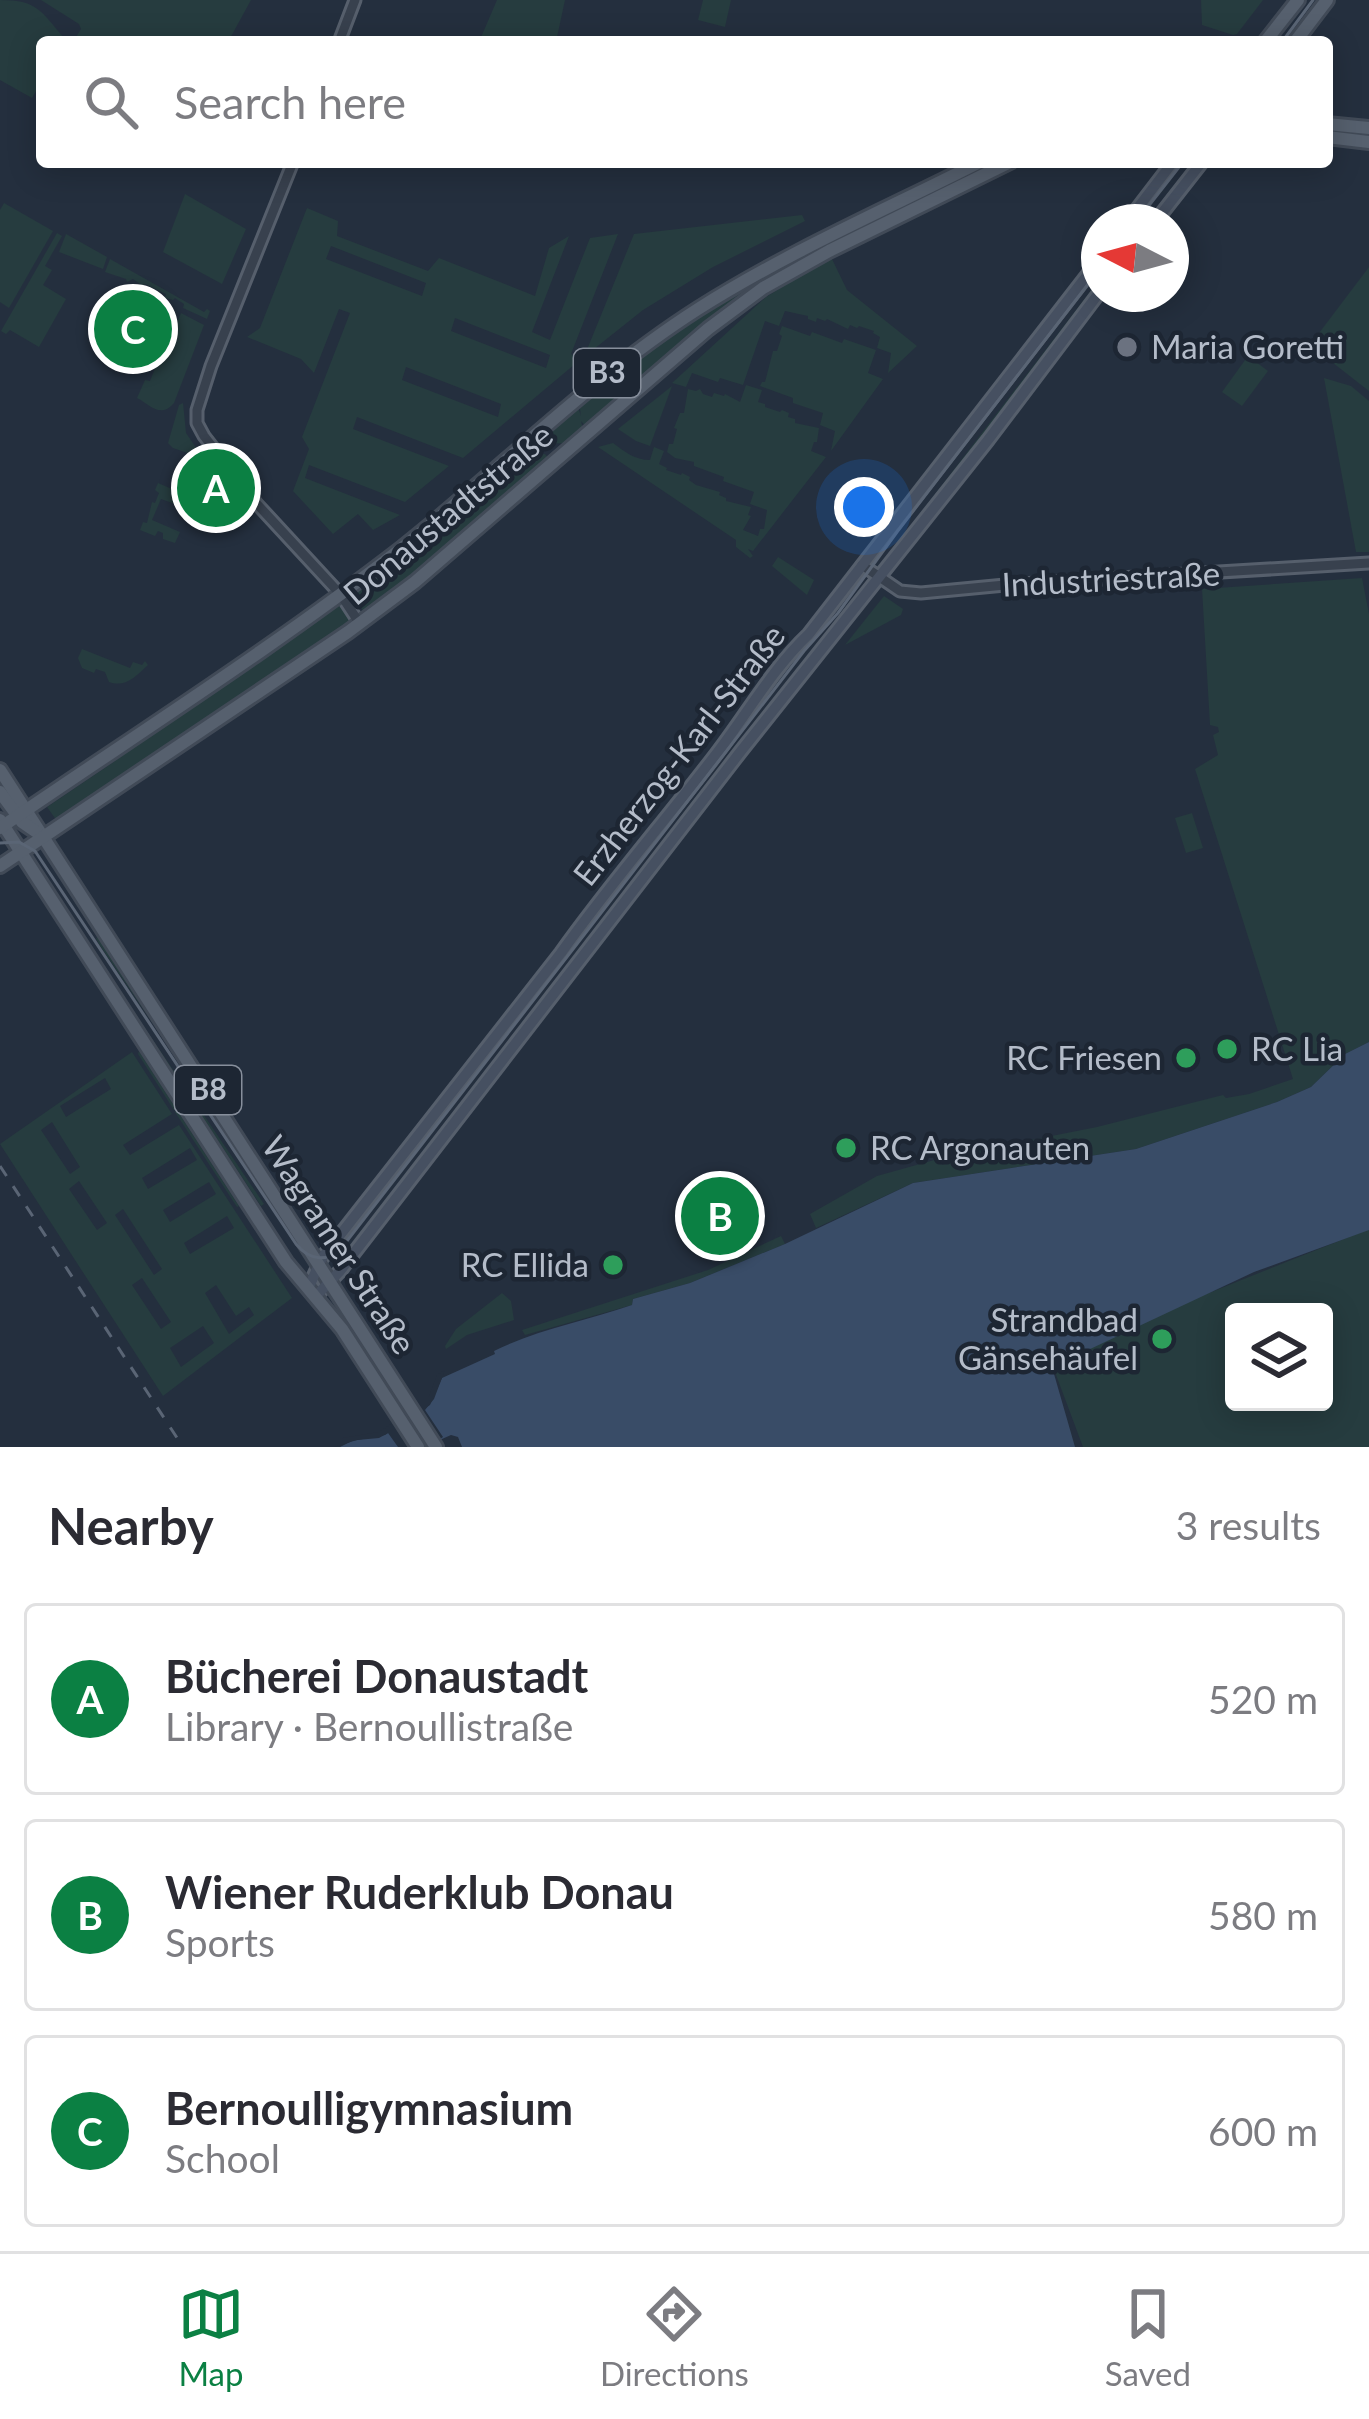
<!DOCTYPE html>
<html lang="en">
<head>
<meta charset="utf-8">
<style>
	:root { --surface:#fff; --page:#f7f7f7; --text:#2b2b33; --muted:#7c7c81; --line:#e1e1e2; --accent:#0b8043 }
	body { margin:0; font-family:Lato,sans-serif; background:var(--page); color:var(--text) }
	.controls { position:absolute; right:36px; bottom:36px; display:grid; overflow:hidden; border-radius:12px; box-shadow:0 6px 30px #0003 }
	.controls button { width:108px; height:108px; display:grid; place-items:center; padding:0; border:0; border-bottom:3px solid var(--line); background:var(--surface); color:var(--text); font:60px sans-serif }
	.compass { position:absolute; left:1081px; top:204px; width:108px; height:108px; border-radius:50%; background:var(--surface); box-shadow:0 6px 30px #0003; rotate:276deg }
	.you { position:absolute; left:864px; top:507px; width:42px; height:42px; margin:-30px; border:9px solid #fff; border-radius:50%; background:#1a73e8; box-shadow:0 0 0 18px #1a73e833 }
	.badge { display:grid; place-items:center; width:78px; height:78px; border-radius:50%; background:var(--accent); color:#fff; font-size:39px; font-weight:700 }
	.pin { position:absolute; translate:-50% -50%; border:6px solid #fff; box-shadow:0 3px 12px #0006 }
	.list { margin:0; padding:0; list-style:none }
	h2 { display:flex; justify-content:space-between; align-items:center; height:156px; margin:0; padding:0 48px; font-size:51px }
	h2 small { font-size:39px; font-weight:400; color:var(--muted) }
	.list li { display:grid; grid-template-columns:78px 1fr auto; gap:36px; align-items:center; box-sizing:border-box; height:192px; margin:0 24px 24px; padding:0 24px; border:3px solid var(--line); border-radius:12px }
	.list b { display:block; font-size:45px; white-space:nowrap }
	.list p { margin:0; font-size:39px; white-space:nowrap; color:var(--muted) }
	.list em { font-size:39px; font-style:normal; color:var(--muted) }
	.icon { flex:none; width:66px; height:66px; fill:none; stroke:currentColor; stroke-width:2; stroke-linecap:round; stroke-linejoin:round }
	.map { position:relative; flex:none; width:1369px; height:1447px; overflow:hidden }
	.search { position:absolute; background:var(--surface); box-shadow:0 6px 30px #0003; left:36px; right:36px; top:36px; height:132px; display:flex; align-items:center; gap:30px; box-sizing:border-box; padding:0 42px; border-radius:12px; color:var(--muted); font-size:45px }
	.sheet { height:804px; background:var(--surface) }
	nav { display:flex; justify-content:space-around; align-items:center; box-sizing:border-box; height:168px; border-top:3px solid var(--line); background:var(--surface); font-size:33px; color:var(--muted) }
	nav a { display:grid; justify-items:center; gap:6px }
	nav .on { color:var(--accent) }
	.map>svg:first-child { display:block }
	.green { fill:#263c3f; fill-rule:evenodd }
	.water { fill:#394c67 }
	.pier { fill:#242f3e }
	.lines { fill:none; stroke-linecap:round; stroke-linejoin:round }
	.tertiary-casing { stroke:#565f6c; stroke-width:15 }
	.secondary-casing { stroke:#565f6c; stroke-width:16 }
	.primary-casing { stroke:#414a57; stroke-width:18 }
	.tertiary { stroke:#38414e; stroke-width:9 }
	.secondary { stroke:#465061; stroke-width:10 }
	.primary { stroke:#56606e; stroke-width:12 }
	.tram { stroke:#5a6575; stroke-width:3 }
	.rail { stroke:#5a6575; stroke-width:3; stroke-dasharray:12 12; stroke-linecap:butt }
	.worship-dot { fill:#6b7280; stroke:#1d2633; stroke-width:4.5 }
	.leisure-dot { fill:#2e9e5b; stroke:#1d2633; stroke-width:4.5 }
	.labels { text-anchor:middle; stroke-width:9; stroke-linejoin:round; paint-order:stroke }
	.shield { fill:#1d2633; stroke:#878f9c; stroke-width:3 }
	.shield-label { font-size:30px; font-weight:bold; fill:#b4bcc9 }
	.poi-label { font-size:33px; fill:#b4bcc9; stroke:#1d2633; text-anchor:start }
	.street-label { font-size:33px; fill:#b4bcc9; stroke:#1d2633 }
</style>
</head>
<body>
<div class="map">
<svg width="1369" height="1447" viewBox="0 0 1369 1447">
	<rect width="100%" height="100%" fill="#242f3e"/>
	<g class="green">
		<path d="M0,0C39,0 41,12 65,39L64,42H42V81L32,98L0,80Z"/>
		<path d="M41,0H251L228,42H73L81,29L79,24Z"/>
		<path d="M497,0H565L556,42H479Z"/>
		<path d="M703,0H731L725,27L698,20Z"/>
		<path d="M1201,0H1263L1237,34L1233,35L1202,25Z"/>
		<path d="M992,162H1001L817,253L587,428L581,421L583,429L570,443L531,444L577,404L581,416L579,402C620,370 661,337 705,310C797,254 895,209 992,162Z"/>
		<path d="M185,194L246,229L222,284L163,252Z"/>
		<path d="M4,203L53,231L9,308L0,302V210Z"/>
		<path d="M307,208L338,221L337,236L428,271L439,258L535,296L549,248L569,236L532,332L550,340L590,238L618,234L571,354L581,359L463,458L357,417L353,429L449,466L405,502L309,465L305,478L400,515L373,530L358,514L333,534L293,491L309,449L302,437L350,313L339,309L314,373L301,359L247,337L260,328ZM331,246L426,283L422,296L326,259ZM455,318L550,355L546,368L451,331ZM406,367L501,404L498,417L402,380Z"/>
		<path d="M802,215L805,221L713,267L643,310L584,357L634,234Z"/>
		<path d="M57,233L62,236L45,266L52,270L43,285L66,299L39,347L10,330L6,334L1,331Z"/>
		<path d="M66,234L107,257L103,269L59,252Z"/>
		<path d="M831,257L847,290L917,346L888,373L891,353L877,348L880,337L873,333L874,331L859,326L857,328L850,325L848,329L827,319L825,321L817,318L816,322L808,319V316L785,311L779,326L765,321L743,385L720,378L718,382L692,373L686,387L672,383L766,297Z"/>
		<path d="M110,259L204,312L207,309L210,311L207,319L183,308L184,304L175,298L173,300L165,298L166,294L145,284L143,286L133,279L127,282L126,279L105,272Z"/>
		<path d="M1369,267V391L1310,345Z"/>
		<path d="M1099,280V287L886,562L884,561Z"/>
		<path d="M181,313L204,325L174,403C160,419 151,405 137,398L145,380L150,381L160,356H163Z"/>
		<path d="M782,326L810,336L812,332L842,343L844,339L876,350L868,373L883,379L831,451L835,431L820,425L823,413L793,403V398L760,386L762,382H765L773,351H777L782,336L779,334Z"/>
		<path d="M1248,356L1268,371L1242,406L1222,392Z"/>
		<path d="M1324,378L1351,386L1369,401V552H1356Z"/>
		<path d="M746,385L762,390L758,402L765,404V407L780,412L782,410L789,413L788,417L795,419V423L819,428L817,442H814L811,451L826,457L753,551L748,549L753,556L750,558L736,547V540L598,447L613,443C625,452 635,460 650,460L654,447L664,451L659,464L667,468L666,470L681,475L682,473L690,477L689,480L696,485L720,492L719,495L726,498V501L751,507L748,515L751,516L743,530L758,536L760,529H764L767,510L750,504L754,492L723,481L724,477L694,466V462L675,458L667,452L669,444H673L677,429L674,428L680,413H684L688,389L696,391L700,389L703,394L712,397L714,393L724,396L725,394L740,402Z"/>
		<path d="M672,386L650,446L636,441L618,429Z"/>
		<path d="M183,403L186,433L199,452L196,456L173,448L168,443L179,405Z"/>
		<path d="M545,454L548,458L543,466L365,613L351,595L519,456Z"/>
		<path d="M158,483L188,496L187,499L191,502L189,509L161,499L152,520L180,532L175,543L163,539V533L158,531L155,536L140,530L143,522L147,523L152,502L155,503L159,493L155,490Z"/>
		<path d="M778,557L814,580L807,595L772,566Z"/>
		<path d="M1362,578L1369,614V1042L1345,1054L1311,1087L1277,1102L1136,1149L913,1183L816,1228L810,1214L877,1176L945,1157L1097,1127L1223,1095L1226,1098L1249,1094L1293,1079L1195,769L1218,755L1213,735L1219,732L1218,727L1210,725L1202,589Z"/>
		<path d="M884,596L903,609L901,615L845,645Z"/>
		<path d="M337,604L352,620L57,821L47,807L115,761L177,712Z"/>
		<path d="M82,649L130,668L133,662L142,665L145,661L148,665C136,676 126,688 109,682L105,672L96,669L94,673L82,668L78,658Z"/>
		<path d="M1192,813L1203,848L1186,853L1175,818Z"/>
		<path d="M595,929L598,932L348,1253L346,1251Z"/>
		<path d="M98,937L114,957L216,1113L214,1114L99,944L96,938Z"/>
		<path d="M88,944L264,1204L261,1206Z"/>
		<path d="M139,1051L239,1206L237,1207L175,1112L176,1110H174L138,1054Z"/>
		<path d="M132,1052L172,1114L123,1145L130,1155L179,1125L292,1298L163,1396L0,1144ZM105,1078L111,1089L66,1117L60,1106ZM52,1122L80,1167L70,1174L41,1130ZM190,1148L197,1160L148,1189L142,1178ZM79,1181L107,1223L97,1230L69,1189ZM209,1182L216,1194L170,1222L163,1210ZM123,1209L162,1269L154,1275L115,1215ZM227,1216L234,1228L190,1254L184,1243ZM142,1278L171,1322L161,1329L132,1285ZM216,1285L236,1316L249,1307L254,1315L229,1334L205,1293ZM203,1326L214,1343L181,1367L170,1348Z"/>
		<path d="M1369,1229V1447H1083L1049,1356L1054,1341L1094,1324L1209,1293ZM1234,1312H1324V1402H1234Z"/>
		<path d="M781,1236L785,1244L690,1283L633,1299L632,1305L525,1335L522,1330L708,1270Z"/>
		<path d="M502,1293L511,1301L514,1320L467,1335L446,1349L445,1346L456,1329Z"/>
	</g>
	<path class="water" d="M1369,1042V1230L1254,1272L1088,1350L1064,1356L1051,1354L1052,1367L1075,1447H462L458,1437L451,1435L424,1447H340L352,1441L385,1435L430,1405L442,1378L495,1354L494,1351C538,1329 586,1321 632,1305L633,1299L690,1283L785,1244L913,1183L1136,1149L1277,1102L1311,1087L1345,1054Z"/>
	<path class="pier" d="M445,1370L434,1399L425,1410L443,1437L428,1447H398L388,1433L379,1438L357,1440L334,1447L343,1438L379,1432L419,1406L429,1396L437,1375Z"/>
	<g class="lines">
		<g class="tertiary-casing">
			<g id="tertiary">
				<path d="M339,42L355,0"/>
				<path d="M293,162L211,366L197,410V423L204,436L257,504L341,595L360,624"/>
				<path d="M862,565L900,591L921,593L1005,585L1369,563"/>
			</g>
		</g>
		<g class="secondary-casing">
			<g id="secondary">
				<path d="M1127,222L1173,162"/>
				<path d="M1155,222L1202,162"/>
				<path d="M308,1289L322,1258L333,1244L561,953C610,884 666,820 717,753C747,714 773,668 809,634L1099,260"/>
				<path d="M316,1296L340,1271L741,751L988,440L1099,293"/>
			</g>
		</g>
		<g class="primary-casing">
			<g id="primary">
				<path d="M1265,42L1298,0"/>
				<path d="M1295,42L1327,0"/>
				<path d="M1327,124L1369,128"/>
				<path d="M1327,137L1369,142"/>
				<path d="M0,770L436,1447"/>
				<path d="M0,792L22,822L38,833"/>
				<path d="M0,820L286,1262L342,1329L418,1447"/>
				<path d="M0,828C134,736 273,648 402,548C502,469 590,378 698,309C788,252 885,210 980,162"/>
				<path d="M0,866L348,632L415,582L708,329L763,288L829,251L1010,162"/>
			</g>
		</g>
		<use href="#tertiary" class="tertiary"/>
		<use href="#secondary" class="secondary"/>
		<use href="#primary" class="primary"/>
		<g class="tram">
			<path d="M1282,42L1313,0"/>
			<path d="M1136,222L1183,162"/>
			<path d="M0,843L19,842L35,851L296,1244C310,1261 328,1263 343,1246L804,651L838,613L897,532L1099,270"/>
		</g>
		<path class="rail" d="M0,1166L183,1447"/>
	</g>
	<circle class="worship-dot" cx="1127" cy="347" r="12"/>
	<g class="leisure-dot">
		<circle cx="1227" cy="1049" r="12"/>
		<circle cx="1186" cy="1058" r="12"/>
		<circle cx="846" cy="1148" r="12"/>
		<circle cx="613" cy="1265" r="12"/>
		<circle cx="1162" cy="1339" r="12"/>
	</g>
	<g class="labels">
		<g class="shield">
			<rect x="574" y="349" width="66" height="48" rx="9"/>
			<rect x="175" y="1066" width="66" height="48" rx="9"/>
		</g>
		<g class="shield-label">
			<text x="607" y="383">B3</text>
			<text x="208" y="1100">B8</text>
		</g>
		<g class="poi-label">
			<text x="1151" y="359">Maria Goretti</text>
			<text x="1251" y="1061">RC Lia</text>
			<text x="1162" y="1070" text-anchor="end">RC Friesen</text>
			<text x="870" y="1160">RC Argonauten</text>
			<text x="589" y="1277" text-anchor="end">RC Ellida</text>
			<text x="1138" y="1332" text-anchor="end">Strandbad<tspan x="1138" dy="38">Gänsehäufel</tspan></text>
		</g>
		<g class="street-label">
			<text transform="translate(448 514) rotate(-40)" y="12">Donaustadtstraße</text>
			<text transform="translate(1111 579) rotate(-3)" y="12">Industriestraße</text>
			<text transform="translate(679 755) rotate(-52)" y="12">Erzherzog-Karl-Straße</text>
			<text transform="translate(339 1245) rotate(57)" y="12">Wagramer Straße</text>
		</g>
	</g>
</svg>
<div class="controls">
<button><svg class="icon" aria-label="layers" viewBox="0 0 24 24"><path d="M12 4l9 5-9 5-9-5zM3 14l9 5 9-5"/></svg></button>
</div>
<svg class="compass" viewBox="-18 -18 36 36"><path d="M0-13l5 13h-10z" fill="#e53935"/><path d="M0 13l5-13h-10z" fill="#7c7c81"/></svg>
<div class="you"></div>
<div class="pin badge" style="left:216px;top:488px">A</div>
<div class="pin badge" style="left:720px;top:1216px">B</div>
<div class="pin badge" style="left:133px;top:329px">C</div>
<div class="search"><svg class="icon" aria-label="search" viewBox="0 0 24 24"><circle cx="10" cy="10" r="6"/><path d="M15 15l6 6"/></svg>Search here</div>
</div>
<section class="sheet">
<h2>Nearby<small>3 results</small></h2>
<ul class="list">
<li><span class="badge">A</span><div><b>Bücherei Donaustadt</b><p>Library · Bernoullistraße</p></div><em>520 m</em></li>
<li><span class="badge">B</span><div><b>Wiener Ruderklub Donau</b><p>Sports</p></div><em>580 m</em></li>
<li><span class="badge">C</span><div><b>Bernoulligymnasium</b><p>School</p></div><em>600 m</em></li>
</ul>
</section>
<nav>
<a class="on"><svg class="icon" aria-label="map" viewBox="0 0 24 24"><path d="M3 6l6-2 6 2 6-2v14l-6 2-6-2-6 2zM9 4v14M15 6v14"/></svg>Map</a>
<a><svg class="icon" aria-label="directions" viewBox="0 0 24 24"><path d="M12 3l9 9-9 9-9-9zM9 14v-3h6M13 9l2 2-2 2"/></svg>Directions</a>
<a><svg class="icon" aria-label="saved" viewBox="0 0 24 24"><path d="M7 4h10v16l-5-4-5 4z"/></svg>Saved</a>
</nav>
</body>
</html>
